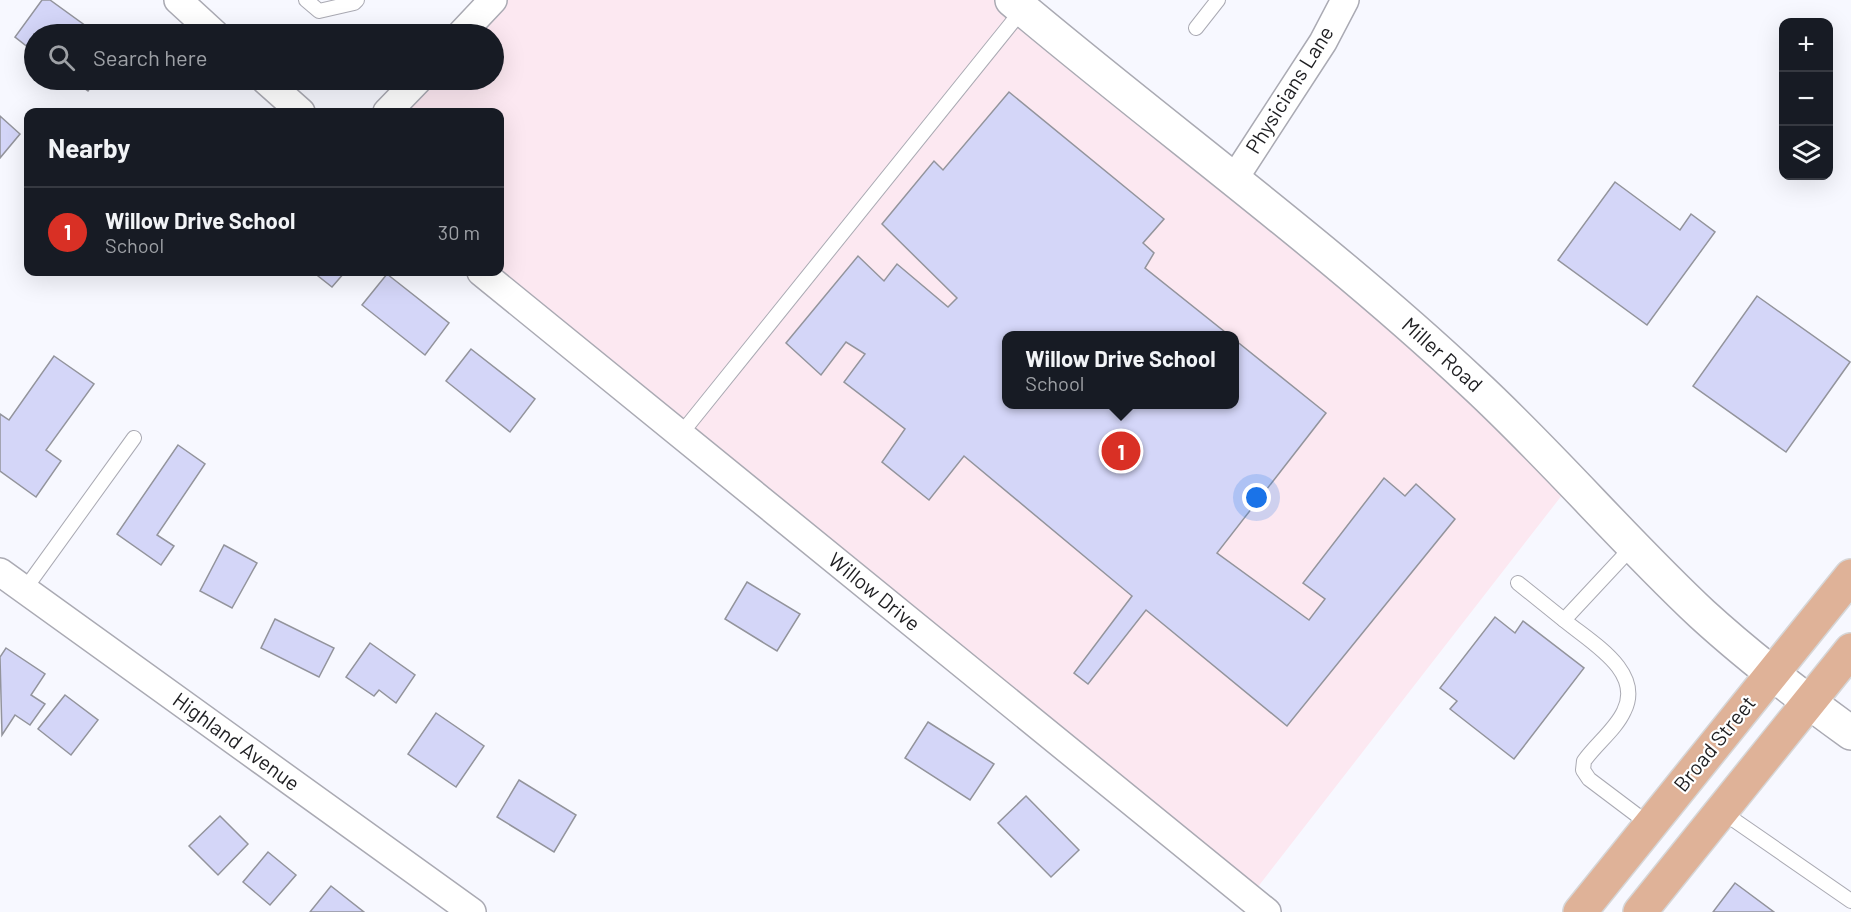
<!DOCTYPE html>
<html lang="en">
<head>
<meta charset="utf-8">
<style>
	:root { --surface:#171b24; --page:#20242c; --text:#f1f3f6; --muted:#9ea1a6; --line:#363941; --accent:#d93025 }
	body { margin:0; font-family:Barlow,sans-serif; background:var(--page); color:var(--text) }
	.controls { position:absolute; right:18px; top:18px; display:grid; overflow:hidden; border-radius:12px; box-shadow:0 6px 24px #0002 }
	.controls button { width:54px; height:54px; display:grid; place-items:center; padding:0; border:0; border-bottom:2px solid var(--line); background:var(--surface); color:var(--text); font:30px sans-serif }
	.you { position:absolute; left:1257px; top:498px; width:21px; height:21px; margin:-15px; border:4px solid #fff; border-radius:50%; background:#1a73e8; box-shadow:0 0 0 9px #1a73e833 }
	.badge { display:grid; place-items:center; width:39px; height:39px; border-radius:50%; background:var(--accent); color:#fff; font-size:20px; font-weight:700 }
	.pin { position:absolute; translate:-50% -50%; border:3px solid #fff; box-shadow:0 2px 6px #0006 }
	.popup { position:absolute; left:1002px; top:331px; width:237px; height:78px; box-sizing:border-box; display:grid; place-content:center; border-radius:12px; background:var(--surface); filter:drop-shadow(0 2px 4px #0005); font-size:20px; white-space:nowrap; color:var(--muted) }
	.popup b { font-size:22px; color:var(--text) }
	.popup::after { content:''; position:absolute; left:50%; top:100%; margin-left:-12px; border:12px solid transparent; border-top-color:var(--surface) }
	.list { margin:0; padding:0; list-style:none }
	h2 { display:flex; justify-content:space-between; align-items:center; height:78px; margin:0; padding:0 24px; font-size:26px }
	h2 small { font-size:20px; font-weight:400; color:var(--muted) }
	.list li { display:grid; grid-template-columns:39px 1fr auto; gap:18px; align-items:center; box-sizing:border-box; height:90px; padding:0 24px; border-top:2px solid var(--line) }
	.list b { display:block; font-size:22px; white-space:nowrap }
	.list p { margin:0; font-size:20px; white-space:nowrap; color:var(--muted) }
	.list em { font-size:20px; font-style:normal; color:var(--muted) }
	.icon { flex:none; width:33px; height:33px; fill:none; stroke:currentColor; stroke-width:2; stroke-linecap:round; stroke-linejoin:round }
	.map { position:relative; flex:none; width:1851px; height:912px; overflow:hidden }
	.search { position:absolute; background:var(--surface); box-shadow:0 6px 24px #0002; left:24px; top:24px; width:480px; height:66px; display:flex; align-items:center; gap:15px; box-sizing:border-box; padding:0 21px; border-radius:33px; color:var(--muted); font-size:22px }
	.panel { position:absolute; background:var(--surface); box-shadow:0 6px 24px #0002; left:24px; top:108px; width:480px; height:168px; border-radius:12px }
	.map>svg:first-child { display:block }
	.education { fill:#fce8f1; fill-rule:evenodd }
	.building { fill:#d4d6f8; stroke:#93949c; stroke-width:1.5 }
	.lines { fill:none; stroke-linecap:round; stroke-linejoin:round }
	.service-casing { stroke:#aaaab3; stroke-width:16 }
	.minor-casing { stroke:#aaaab3; stroke-width:30 }
	.secondary-casing { stroke:#aaaab3; stroke-width:36 }
	.primary-casing { stroke:#d6d6d7; stroke-width:36 }
	.service { stroke:#fff; stroke-width:14 }
	.minor { stroke:#fff; stroke-width:27 }
	.secondary { stroke:#fff; stroke-width:33 }
	.primary { stroke:#dfb298; stroke-width:33 }
	.labels { text-anchor:middle; stroke-width:4.5; stroke-linejoin:round; paint-order:stroke }
	.street-label { font-size:21px; fill:#1e1e21; stroke:#fff }
</style>
</head>
<body>
<div class="map">
<svg width="1851" height="912" viewBox="0 0 1851 912">
	<rect width="100%" height="100%" fill="#f7f8ff"/>
	<path class="education" d="M493,0H1012L1573,481L1250,897L500,272V112H387L418,80H494V34H461ZM1007,336H1235V404H1007Z"/>
	<g class="building">
		<path d="M42,0H50L97,34H34V52L15,37Z"/>
		<path d="M73,80H96L88,91Z"/>
		<path d="M1009,92L1164,219L1143,243L1154,253L1145,268L1230,336H1007V404H1235V340L1326,413L1217,553L1309,620L1325,599L1303,583L1384,478L1405,496L1416,484L1455,519L1287,726L1146,610L1088,684L1074,673L1132,596L964,456L929,500L882,462L905,429L844,382L865,354L846,342L821,375L786,343L858,256L884,281L897,264L948,307L957,298L882,224L934,161L943,170Z"/>
		<path d="M0,116L20,134L0,158Z"/>
		<path d="M1615,182L1680,230L1691,214L1715,232L1647,325L1558,260Z"/>
		<path d="M313,272H345L332,287Z"/>
		<path d="M387,274L449,323L425,355L362,305Z"/>
		<path d="M1757,296L1850,362L1786,452L1693,386Z"/>
		<path d="M471,349L535,399L510,432L446,381Z"/>
		<path d="M54,356L94,384L46,450L61,461L36,497L0,471V414L9,420Z"/>
		<path d="M178,445L205,464L157,535L174,546L161,565L117,534Z"/>
		<path d="M224,545L257,563L232,608L200,591Z"/>
		<path d="M747,582L800,614L777,651L725,619Z"/>
		<path d="M1495,617L1515,633L1523,621L1584,668L1514,759L1450,709L1457,701L1440,688Z"/>
		<path d="M275,619L334,648L319,677L261,648Z"/>
		<path d="M370,643L415,675L396,703L379,690L374,696L346,677Z"/>
		<path d="M6,648L45,674L31,695L45,704L30,725L15,715L2,735L0,657Z"/>
		<path d="M65,695L98,720L71,755L38,729Z"/>
		<path d="M436,713L484,746L456,787L408,754Z"/>
		<path d="M928,722L994,764L970,800L905,758Z"/>
		<path d="M519,780L576,815L554,852L497,817Z"/>
		<path d="M1026,796L1079,850L1051,877L998,823Z"/>
		<path d="M220,816L248,844L218,875L189,846Z"/>
		<path d="M268,852L296,875L270,905L243,882Z"/>
		<path d="M1735,883L1774,912H1713Z"/>
		<path d="M331,886L364,912H310Z"/>
	</g>
	<g class="lines">
		<g class="service-casing">
			<g id="service">
				<path d="M306,0L319,11L354,3L357,0"/>
				<path d="M1196,28L1218,0"/>
				<path d="M680,435L1023,9"/>
				<path d="M1518,583L1564,620L1633,546"/>
				<path d="M25,589L134,438"/>
				<path d="M1564,620C1590,642 1644,671 1624,711C1616,729 1596,744 1584,761L1583,770L1589,779L1650,825"/>
				<path d="M1721,811L1851,901"/>
			</g>
		</g>
		<g class="minor-casing">
			<g id="minor">
				<path d="M178,0L215,34"/>
				<path d="M461,34L493,0"/>
				<path d="M265,80L301,112"/>
				<path d="M387,112L418,80"/>
				<path d="M1234,179L1323,42L1345,0"/>
				<path d="M481,272L1267,912"/>
				<path d="M0,572L472,912"/>
			</g>
		</g>
		<g class="secondary-casing">
			<path id="secondary" d="M1012,0C1165,129 1327,246 1473,383C1553,457 1623,540 1702,614C1749,657 1800,696 1851,733"/>
		</g>
		<g class="primary-casing">
			<g id="primary">
				<path d="M1580,912L1851,576"/>
				<path d="M1640,912L1851,650"/>
			</g>
		</g>
		<use href="#service" class="service"/>
		<use href="#minor" class="minor"/>
		<use href="#secondary" class="secondary"/>
		<use href="#primary" class="primary"/>
	</g>
	<g class="labels">
		<g class="street-label">
			<text transform="translate(1290 90) rotate(-58)" y="7">Physicians Lane</text>
			<text transform="translate(1442 355) rotate(42)" y="7">Miller Road</text>
			<text transform="translate(874 592) rotate(39)" y="7">Willow Drive</text>
			<text transform="translate(236 742) rotate(36)" y="7">Highland Avenue</text>
			<text transform="translate(1715 744) rotate(-51)" y="7">Broad Street</text>
		</g>
	</g>
</svg>
<div class="controls">
<button>+</button>
<button>−</button>
<button><svg class="icon" aria-label="layers" viewBox="0 0 24 24"><path d="M12 4l9 5-9 5-9-5zM3 14l9 5 9-5"/></svg></button>
</div>
<div class="you"></div>
<div class="pin badge" style="left:1121px;top:451px">1</div>
<div class="popup"><b>Willow Drive School</b>School</div>
<div class="search"><svg class="icon" aria-label="search" viewBox="0 0 24 24"><circle cx="10" cy="10" r="6"/><path d="M15 15l6 6"/></svg>Search here</div>
<section class="panel">
<h2>Nearby<small></small></h2>
<ul class="list">
<li><span class="badge">1</span><div><b>Willow Drive School</b><p>School</p></div><em>30 m</em></li>
</ul>
</section>
</div>
</body>
</html>
